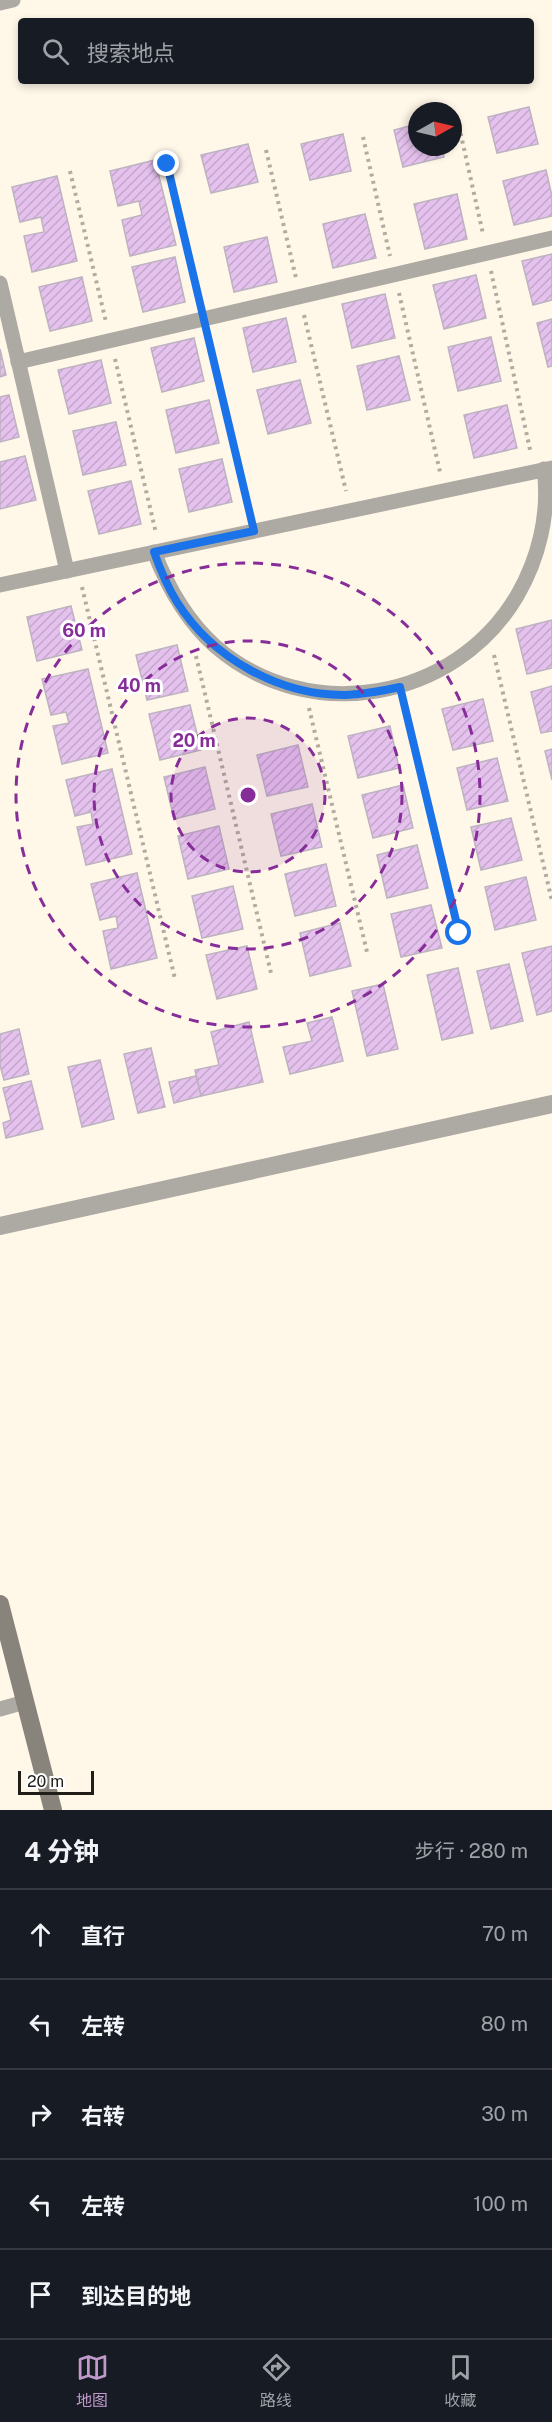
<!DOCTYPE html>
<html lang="zh">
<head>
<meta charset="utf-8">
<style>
	:root { --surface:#171b24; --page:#242831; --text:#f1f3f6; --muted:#9ea1a6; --line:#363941; --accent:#c19acc }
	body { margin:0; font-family:"Public Sans","Noto Sans SC",sans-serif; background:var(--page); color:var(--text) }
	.compass { position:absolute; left:408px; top:102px; width:54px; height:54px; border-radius:50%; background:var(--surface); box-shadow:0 3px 9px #0003; rotate:82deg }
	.scale { position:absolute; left:18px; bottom:15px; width:76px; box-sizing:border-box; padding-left:6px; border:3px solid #201e18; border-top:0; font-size:16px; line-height:21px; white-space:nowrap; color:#201e18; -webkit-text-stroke:4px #fff; paint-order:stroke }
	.stop { position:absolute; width:18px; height:18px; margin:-14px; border:4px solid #1a73e8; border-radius:50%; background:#fff }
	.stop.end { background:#1a73e8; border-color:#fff; box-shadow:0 2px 6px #0008 }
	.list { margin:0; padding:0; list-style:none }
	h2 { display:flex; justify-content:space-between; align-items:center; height:78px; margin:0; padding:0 24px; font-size:26px }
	h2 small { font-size:20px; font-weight:400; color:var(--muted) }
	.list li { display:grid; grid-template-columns:39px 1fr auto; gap:18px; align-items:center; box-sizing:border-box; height:90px; padding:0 24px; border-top:2px solid var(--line) }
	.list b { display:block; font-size:22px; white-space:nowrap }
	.list em { font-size:20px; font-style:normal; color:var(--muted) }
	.icon { flex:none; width:33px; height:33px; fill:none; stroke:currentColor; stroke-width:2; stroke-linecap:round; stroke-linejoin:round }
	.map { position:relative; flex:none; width:552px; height:1810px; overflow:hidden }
	.search { position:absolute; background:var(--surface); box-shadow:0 3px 9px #0003; left:18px; right:18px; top:18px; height:66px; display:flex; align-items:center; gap:15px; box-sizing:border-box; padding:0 21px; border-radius:6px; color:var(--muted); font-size:22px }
	.sheet { height:528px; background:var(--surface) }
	nav { display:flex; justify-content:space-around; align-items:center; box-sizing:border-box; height:84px; border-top:2px solid var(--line); background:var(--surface); font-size:16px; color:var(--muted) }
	nav a { display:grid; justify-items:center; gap:3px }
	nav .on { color:var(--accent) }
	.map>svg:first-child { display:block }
	.building { fill:url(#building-hatch); stroke:#bdb3c0; stroke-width:1.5 }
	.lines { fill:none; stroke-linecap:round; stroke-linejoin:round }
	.path { stroke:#b1aba0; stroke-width:4; stroke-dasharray:3 4.5; stroke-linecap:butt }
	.service { stroke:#ada9a3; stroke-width:15 }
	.tertiary { stroke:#ada9a3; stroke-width:18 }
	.secondary { stroke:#89847b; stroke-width:18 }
	.route { stroke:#1a73e8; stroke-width:8 }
	.ring { fill:none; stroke:#862d99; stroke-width:3; stroke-dasharray:10 8 }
	.centre { fill:#862d99; stroke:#fff; stroke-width:3 }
	.ring-label { font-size:18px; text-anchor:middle; font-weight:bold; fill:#862d99; stroke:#fff; stroke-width:6; stroke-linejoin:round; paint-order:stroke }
</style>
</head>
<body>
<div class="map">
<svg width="552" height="1810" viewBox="0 0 552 1810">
	<defs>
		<pattern id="building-hatch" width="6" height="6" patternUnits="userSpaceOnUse" patternTransform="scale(1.5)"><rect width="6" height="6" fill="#e5c2ee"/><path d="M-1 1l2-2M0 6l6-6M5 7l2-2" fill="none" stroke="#c4a6cb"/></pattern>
	</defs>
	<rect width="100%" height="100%" fill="#fff7e8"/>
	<g class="building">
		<path d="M529,107L538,144L497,153L488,117Z"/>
		<path d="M417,124V147H442L444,157L403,167L394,130Z"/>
		<path d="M343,134L351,171L310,180L301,144Z"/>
		<path d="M248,144L258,182L211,193L201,155Z"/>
		<path d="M155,160L176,245L130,256L122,220L142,215L139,201L118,206L110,171Z"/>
		<path d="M546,170L552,196V216L514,225L503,181Z"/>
		<path d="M57,176L77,261L32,272L24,236L44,232L41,217L20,222L12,187Z"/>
		<path d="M457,194L467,239L425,249L414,204Z"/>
		<path d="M365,214L376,258L333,268L323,224Z"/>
		<path d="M267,237L277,282L234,292L224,247Z"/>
		<path d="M552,254V300L533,305L522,261Z"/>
		<path d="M175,257L185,302L143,312L132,267Z"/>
		<path d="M476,275L486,318L444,329L433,285Z"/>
		<path d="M82,277L92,321L50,331L39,287Z"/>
		<path d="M385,294L395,338L352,348L342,304Z"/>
		<path d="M286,318L296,362L253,372L243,328Z"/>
		<path d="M552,319V366L548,367L537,323Z"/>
		<path d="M491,337L501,381L458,391L448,347Z"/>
		<path d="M194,338L204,381L162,392L151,348Z"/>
		<path d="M0,349L6,375L0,377Z"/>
		<path d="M399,356L410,400L367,410L357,366Z"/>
		<path d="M101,360L111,403L69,414L58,370Z"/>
		<path d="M300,380L311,423L268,434L257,390Z"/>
		<path d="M9,395L19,437L0,442V397Z"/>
		<path d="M209,400L219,443L176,453L166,410Z"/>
		<path d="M507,405L517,448L474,458L464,415Z"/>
		<path d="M116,422L126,465L83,475L73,431Z"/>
		<path d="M25,456L36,500L0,509V462Z"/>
		<path d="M222,459L232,502L189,512L179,469Z"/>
		<path d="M131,481L141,524L99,534L88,491Z"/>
		<path d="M71,606L82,650L37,661L27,617Z"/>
		<path d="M552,620V668L527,674L516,629Z"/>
		<path d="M177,645L188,691L147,700L136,655Z"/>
		<path d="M88,669L108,753L62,764L53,726L69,723L66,712L51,715L42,679Z"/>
		<path d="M552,686V731L541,733L531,692Z"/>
		<path d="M483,699L493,741L453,750L442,709Z"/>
		<path d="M190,705L201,750L160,760L149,714Z"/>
		<path d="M390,726L399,768L358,778L348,736Z"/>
		<path d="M298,745L308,787L267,796L257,755Z"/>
		<path d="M552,749V780L545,751Z"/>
		<path d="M497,758L508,801L467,810L457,768Z"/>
		<path d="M205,767L215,809L174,819L164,777Z"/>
		<path d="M112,769L132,854L86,865L77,827L93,824L91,812L75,816L66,780Z"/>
		<path d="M403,785L413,828L373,838L362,795Z"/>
		<path d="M312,804L322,847L281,856L271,814Z"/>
		<path d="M511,818L522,860L481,870L471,827Z"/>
		<path d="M219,826L229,869L188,879L178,836Z"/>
		<path d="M417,845L428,888L387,898L377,855Z"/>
		<path d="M326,864L336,906L295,916L285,874Z"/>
		<path d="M137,873L157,958L111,969L103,931L118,928L116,916L100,920L91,884Z"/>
		<path d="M526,877L536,920L495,930L485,887Z"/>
		<path d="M233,886L243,929L202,938L192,896Z"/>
		<path d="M431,905L442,948L401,957L391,914Z"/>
		<path d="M340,923L351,966L310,976L300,933Z"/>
		<path d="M247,946L257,989L217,999L206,955Z"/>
		<path d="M552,946V1011L537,1015L522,953Z"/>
		<path d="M509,964L523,1021L491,1029L477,971Z"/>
		<path d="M458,968L473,1033L442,1040L427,975Z"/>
		<path d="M383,984L398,1049L367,1056L352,991Z"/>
		<path d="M332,1017L343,1061L290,1074L283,1047L312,1041L307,1023Z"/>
		<path d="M249,1022L263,1082L201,1096L195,1070L219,1065L211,1032Z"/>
		<path d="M19,1029L29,1074L4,1080L0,1065V1034Z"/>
		<path d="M151,1048L165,1107L138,1113L124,1054Z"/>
		<path d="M100,1060L114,1119L82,1127L68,1067Z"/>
		<path d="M196,1076L201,1096L174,1103L169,1082Z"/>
		<path d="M31,1081L43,1129L6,1138L3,1123L11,1120L3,1088Z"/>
	</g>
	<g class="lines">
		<g class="path">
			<path d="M459,126L483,234"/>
			<path d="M363,137L390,256"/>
			<path d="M266,150L296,278"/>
			<path d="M167,164L200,301"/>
			<path d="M70,171L106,322"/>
			<path d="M491,271L531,454"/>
			<path d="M399,293L440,472"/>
			<path d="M304,315L346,491"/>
			<path d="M209,337L250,514"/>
			<path d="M115,359L156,533"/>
			<path d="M82,587L175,979"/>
			<path d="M494,655L552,901"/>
			<path d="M196,656L271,973"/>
			<path d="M404,702L459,933"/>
			<path d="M309,708L367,952"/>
		</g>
		<g class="service">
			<path d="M0,3L13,0"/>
			<path d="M0,283L67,571"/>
			<path d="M18,362L552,238"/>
			<path d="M154,552C168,588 186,620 215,646C308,727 455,701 517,596C539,558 550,513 544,469"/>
			<path d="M0,585L552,468"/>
			<path d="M0,1709L25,1702"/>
		</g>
		<path class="tertiary" d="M0,1226L552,1104"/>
		<path class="secondary" d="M0,1604L53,1810"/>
	</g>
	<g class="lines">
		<path class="route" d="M167,164L254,531L154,552C160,569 167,586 177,602C212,658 280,696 346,695C365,694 382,691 400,687L459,933"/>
	</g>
	<circle cx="248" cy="795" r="77" fill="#862d99" fill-opacity=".12"/>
	<g class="ring">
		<circle cx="248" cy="795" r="77"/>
		<circle cx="248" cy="795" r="154"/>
		<circle cx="248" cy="795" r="232"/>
	</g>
	<circle cx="248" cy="795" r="9" class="centre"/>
	<g class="ring-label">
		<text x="84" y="637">60 m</text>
		<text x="139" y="692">40 m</text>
		<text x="194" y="747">20 m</text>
	</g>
</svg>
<svg class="compass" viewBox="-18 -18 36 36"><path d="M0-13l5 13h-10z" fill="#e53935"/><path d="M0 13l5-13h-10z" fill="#9ea1a6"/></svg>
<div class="scale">20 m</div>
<div class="stop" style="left:459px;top:933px"></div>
<div class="stop end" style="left:167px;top:164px"></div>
<div class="search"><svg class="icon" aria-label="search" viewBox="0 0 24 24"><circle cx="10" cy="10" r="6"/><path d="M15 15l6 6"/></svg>搜索地点</div>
</div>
<section class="sheet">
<h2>4 分钟<small>步行 · 280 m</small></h2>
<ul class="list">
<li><svg class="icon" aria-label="ahead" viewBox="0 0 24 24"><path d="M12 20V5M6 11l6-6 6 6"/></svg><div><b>直行</b></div><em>70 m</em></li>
<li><svg class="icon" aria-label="left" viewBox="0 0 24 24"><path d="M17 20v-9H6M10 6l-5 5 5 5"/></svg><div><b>左转</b></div><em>80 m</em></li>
<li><svg class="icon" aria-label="right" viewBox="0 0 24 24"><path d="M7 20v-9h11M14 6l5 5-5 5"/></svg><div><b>右转</b></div><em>30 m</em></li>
<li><svg class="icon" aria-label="left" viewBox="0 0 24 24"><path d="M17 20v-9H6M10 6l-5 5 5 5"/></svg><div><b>左转</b></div><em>100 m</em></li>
<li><svg class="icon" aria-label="arrive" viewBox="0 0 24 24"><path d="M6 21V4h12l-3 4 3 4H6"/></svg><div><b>到达目的地</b></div></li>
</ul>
</section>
<nav>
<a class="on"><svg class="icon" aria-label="map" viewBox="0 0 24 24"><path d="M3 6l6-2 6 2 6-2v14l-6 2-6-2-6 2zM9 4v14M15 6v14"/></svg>地图</a>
<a><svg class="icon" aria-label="directions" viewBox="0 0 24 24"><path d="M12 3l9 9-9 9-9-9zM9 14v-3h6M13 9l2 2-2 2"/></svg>路线</a>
<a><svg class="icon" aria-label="saved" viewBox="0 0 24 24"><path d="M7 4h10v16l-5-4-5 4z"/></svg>收藏</a>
</nav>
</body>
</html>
